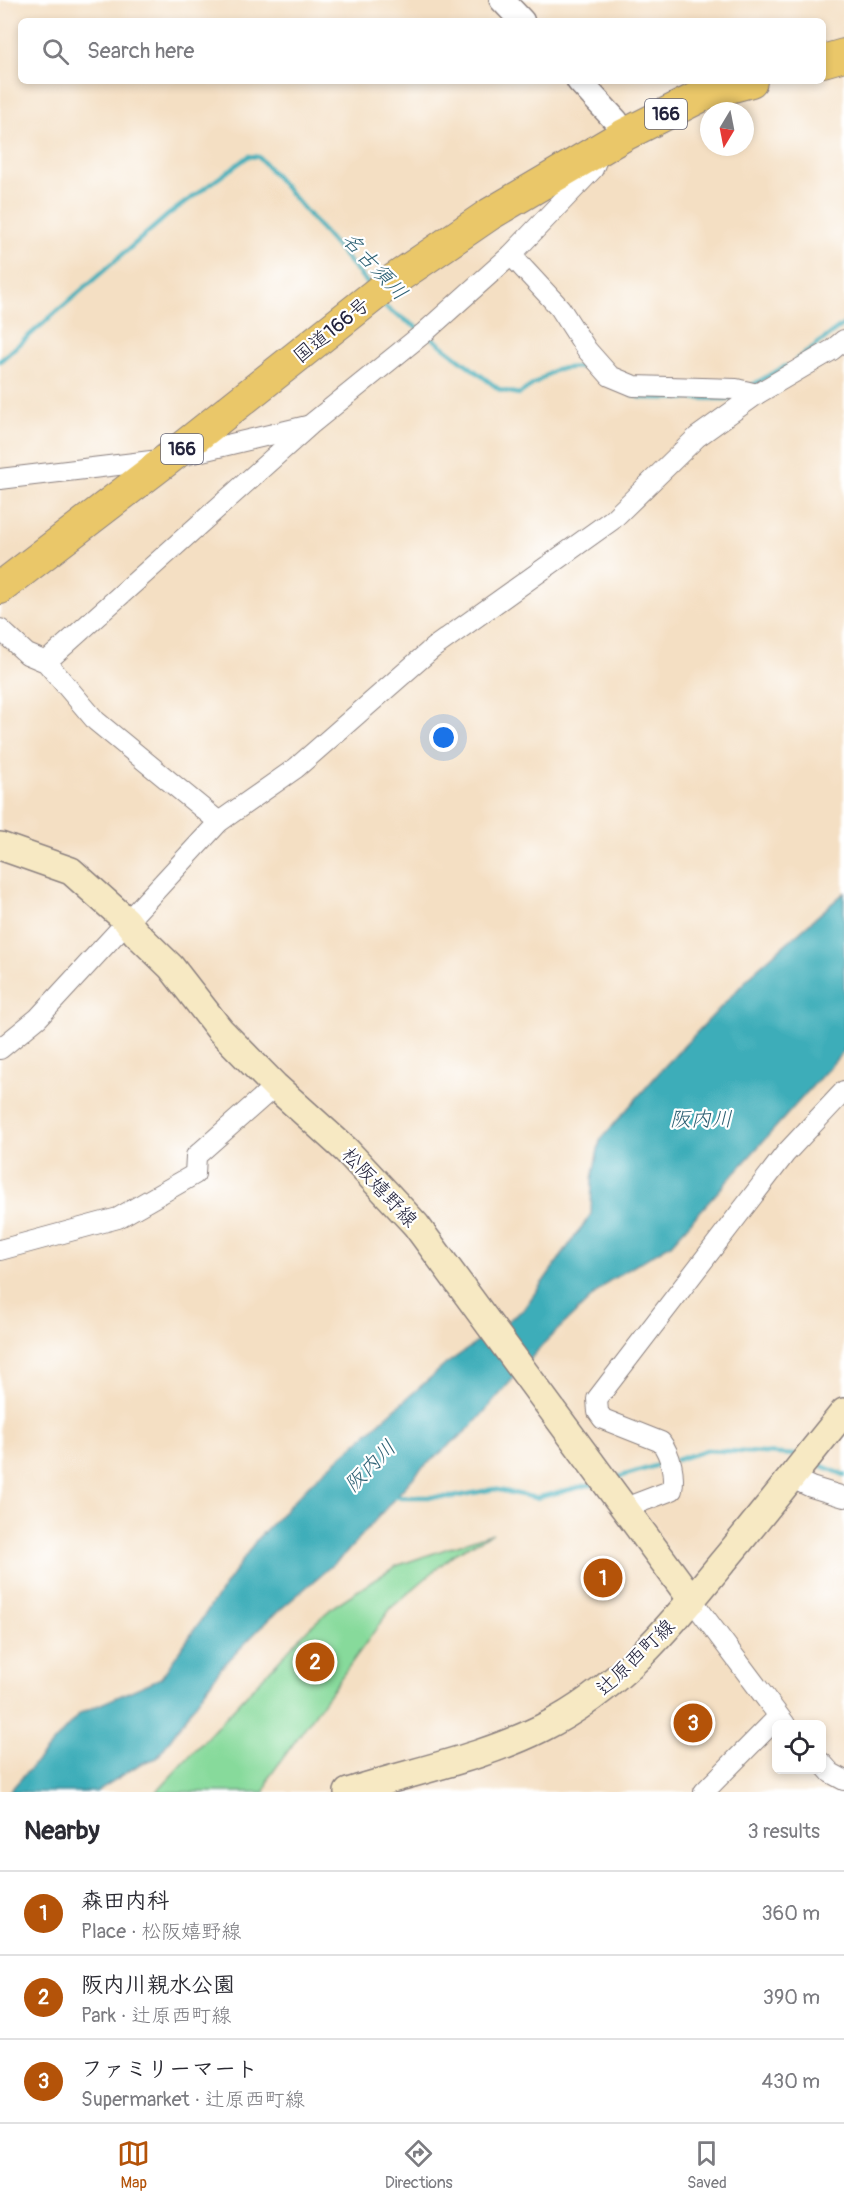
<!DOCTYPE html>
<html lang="en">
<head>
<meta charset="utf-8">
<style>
	:root { --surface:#fff; --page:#f7f7f7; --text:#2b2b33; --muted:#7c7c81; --line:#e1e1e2; --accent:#b45309 }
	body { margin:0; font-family:Pangolin,"Klee One",sans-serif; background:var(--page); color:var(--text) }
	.controls { position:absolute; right:18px; bottom:18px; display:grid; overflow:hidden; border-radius:9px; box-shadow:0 3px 9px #0003 }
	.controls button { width:54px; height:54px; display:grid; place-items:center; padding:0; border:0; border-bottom:2px solid var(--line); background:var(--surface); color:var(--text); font:30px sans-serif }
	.compass { position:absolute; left:700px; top:102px; width:54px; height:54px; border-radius:50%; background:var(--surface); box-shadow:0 3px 9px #0003; rotate:190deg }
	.you { position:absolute; left:444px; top:738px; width:21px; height:21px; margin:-15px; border:4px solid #fff; border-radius:50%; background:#1a73e8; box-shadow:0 0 0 9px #1a73e833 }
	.badge { display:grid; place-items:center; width:39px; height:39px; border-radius:50%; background:var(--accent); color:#fff; font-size:20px; font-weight:700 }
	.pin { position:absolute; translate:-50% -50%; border:3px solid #fff; box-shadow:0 2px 6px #0006 }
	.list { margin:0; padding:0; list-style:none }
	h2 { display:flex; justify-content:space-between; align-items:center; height:78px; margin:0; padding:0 24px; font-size:26px }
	h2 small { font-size:20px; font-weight:400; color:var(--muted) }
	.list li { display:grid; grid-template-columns:39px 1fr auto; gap:18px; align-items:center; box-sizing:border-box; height:84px; padding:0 24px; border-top:2px solid var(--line) }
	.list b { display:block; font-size:22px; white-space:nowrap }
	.list p { margin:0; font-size:20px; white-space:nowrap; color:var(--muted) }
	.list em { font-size:20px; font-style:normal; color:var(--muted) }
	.icon { flex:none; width:33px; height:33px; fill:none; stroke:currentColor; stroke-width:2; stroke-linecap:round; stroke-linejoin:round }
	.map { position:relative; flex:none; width:844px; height:1792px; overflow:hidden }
	.search { position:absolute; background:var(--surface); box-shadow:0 3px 9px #0003; left:18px; right:18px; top:18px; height:66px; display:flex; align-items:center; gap:15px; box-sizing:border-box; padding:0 21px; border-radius:9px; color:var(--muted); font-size:22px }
	.sheet { height:330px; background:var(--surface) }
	nav { display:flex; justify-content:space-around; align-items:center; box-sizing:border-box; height:84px; border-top:2px solid var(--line); background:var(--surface); font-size:16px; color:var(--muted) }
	nav a { display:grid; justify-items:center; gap:3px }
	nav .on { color:var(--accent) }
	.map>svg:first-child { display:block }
	.green { fill:#87da9b; stroke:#547e6b; stroke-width:1.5 }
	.water { fill:#3dadb9; stroke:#30687a; stroke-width:1.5 }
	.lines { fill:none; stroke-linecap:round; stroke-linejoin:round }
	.stream { stroke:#3dadb9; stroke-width:4.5 }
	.minor-casing { stroke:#8b807f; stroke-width:22 }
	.tertiary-casing { stroke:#8b807f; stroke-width:27 }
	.secondary-casing { stroke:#8b807f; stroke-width:30 }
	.trunk-casing { stroke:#8b807f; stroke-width:34 }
	.minor { stroke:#fff; stroke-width:20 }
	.tertiary { stroke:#fff; stroke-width:24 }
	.secondary { stroke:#f7e9c3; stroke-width:27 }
	.trunk { stroke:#eac769; stroke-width:32 }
	.labels { text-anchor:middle; stroke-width:4.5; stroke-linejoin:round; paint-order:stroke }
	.shield { fill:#fff; stroke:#646476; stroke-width:1.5 }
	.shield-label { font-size:18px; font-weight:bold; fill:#22223b }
	.street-label { font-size:20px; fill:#22223b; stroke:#fff }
	.water-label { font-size:21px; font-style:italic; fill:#2e6174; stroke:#fff }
</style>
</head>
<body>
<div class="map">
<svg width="844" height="1792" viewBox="0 0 844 1792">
	<rect width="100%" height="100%" fill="#fff"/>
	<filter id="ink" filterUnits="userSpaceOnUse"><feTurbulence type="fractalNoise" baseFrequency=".0167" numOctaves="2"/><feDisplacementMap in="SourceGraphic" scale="12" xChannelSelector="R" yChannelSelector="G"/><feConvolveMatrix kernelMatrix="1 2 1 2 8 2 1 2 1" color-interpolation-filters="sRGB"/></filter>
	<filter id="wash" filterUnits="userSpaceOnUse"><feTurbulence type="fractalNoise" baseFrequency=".008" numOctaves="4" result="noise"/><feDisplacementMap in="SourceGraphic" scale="24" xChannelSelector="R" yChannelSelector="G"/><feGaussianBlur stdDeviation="1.35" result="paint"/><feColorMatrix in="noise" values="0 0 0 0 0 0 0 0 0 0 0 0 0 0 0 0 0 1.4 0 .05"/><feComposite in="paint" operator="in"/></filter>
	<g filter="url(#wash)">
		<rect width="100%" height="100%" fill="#f4dfc3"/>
		<path class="green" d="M493,1533L454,1554L391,1608L270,1776L265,1792H156L309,1628L334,1606L396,1566Z"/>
		<path class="water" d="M844,893V1051L671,1244L609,1281L545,1342L472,1426L420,1470L346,1553L267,1621L221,1668L157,1758L140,1764L96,1792H9L80,1713L161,1678L257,1539L312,1482L446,1364L523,1310L591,1214L592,1179L600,1140L664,1067L758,968Z"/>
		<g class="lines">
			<g class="stream">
				<path d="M382,302L386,308L421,330"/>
				<path d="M428,335L500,390L519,394L556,369L591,366L593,368"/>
				<path d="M796,360L844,324"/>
				<path d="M0,361L169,214L249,156L259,157L370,286"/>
				<path d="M749,387L786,366"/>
				<path d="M631,394L643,398L732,399L737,395"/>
				<path d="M676,1460L707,1450L797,1455"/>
				<path d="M813,1462L844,1475"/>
				<path d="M612,1479L665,1463"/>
				<path d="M392,1497H453L494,1489L536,1498L596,1483"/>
			</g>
		</g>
	</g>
	<g filter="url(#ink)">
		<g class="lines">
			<g class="minor-casing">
				<g id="minor">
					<path d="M511,255L560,308L587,350L610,376L634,386L736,389L757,394"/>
					<path d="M0,479L168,459L307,426"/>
					<path d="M0,629L27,654L46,662L96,721L219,822"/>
					<path d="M46,662L310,425L425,332L511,255L593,169L600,151"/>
					<path d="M0,1049L38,1018L219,822L296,768L433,648L612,520L697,437L757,394L832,350L844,340"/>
					<path d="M0,1250L118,1218L195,1174L196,1156L275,1086"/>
					<path d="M792,1478L811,1487L844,1497"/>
					<path d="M625,1508L672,1490C675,1474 671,1456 661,1442L603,1419L598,1412L597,1399L785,1154L844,1091"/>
					<path d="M692,1600L785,1724"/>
					<path d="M822,1763L831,1773L844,1780"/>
					<path d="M704,1792L778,1717"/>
				</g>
			</g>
			<g class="tertiary-casing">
				<g id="tertiary">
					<path d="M502,0L522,21"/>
					<path d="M579,81L616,121L624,135"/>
				</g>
			</g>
			<g class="secondary-casing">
				<g id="secondary">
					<path d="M0,846L71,871L126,920L136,933L171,967L220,1030L275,1086L346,1150L416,1225L692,1600"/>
					<path d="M348,1792C413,1771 480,1759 542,1728C617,1691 669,1628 721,1564C763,1514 803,1462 844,1412"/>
				</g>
			</g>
			<g class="trunk-casing">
				<g id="trunk">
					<path d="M823,61L844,55"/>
					<path d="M0,588L168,459L392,281L490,214L624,135L707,93L751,81"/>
				</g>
			</g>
			<use href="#minor" class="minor"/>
			<use href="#tertiary" class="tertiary"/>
			<use href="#secondary" class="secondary"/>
			<use href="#trunk" class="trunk"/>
		</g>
	</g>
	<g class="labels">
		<g class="shield">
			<rect x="645" y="99" width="42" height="30" rx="4.5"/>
			<rect x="161" y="434" width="42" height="30" rx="4.5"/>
		</g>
		<g class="shield-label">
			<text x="666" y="120">166</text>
			<text x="182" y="455">166</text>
		</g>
		<g class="street-label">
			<text transform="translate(331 330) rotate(-39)" y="7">国道166号</text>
			<text transform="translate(380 1187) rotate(47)" y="7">松阪嬉野線</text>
			<text transform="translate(635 1657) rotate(-44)" y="7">辻原西町線</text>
		</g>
		<g class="water-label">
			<text transform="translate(375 266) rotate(47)" y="7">名古須川</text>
			<text x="701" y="1126">阪内川</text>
			<text transform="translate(370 1466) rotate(-45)" y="7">阪内川</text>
		</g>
	</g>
</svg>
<div class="controls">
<button><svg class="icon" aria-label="locate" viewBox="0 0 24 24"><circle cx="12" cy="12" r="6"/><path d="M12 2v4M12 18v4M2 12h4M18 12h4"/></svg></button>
</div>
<svg class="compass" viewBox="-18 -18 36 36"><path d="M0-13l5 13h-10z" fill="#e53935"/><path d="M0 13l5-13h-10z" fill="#7c7c81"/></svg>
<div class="you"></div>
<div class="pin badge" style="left:603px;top:1578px">1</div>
<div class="pin badge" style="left:315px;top:1662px">2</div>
<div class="pin badge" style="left:693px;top:1723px">3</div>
<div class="search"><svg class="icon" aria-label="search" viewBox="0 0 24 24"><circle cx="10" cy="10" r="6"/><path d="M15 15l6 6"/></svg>Search here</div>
</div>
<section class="sheet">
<h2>Nearby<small>3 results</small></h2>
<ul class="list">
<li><span class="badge">1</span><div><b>森田内科</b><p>Place · 松阪嬉野線</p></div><em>360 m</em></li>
<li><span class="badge">2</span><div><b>阪内川親水公園</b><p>Park · 辻原西町線</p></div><em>390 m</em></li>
<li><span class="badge">3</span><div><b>ファミリーマート</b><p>Supermarket · 辻原西町線</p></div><em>430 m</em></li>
</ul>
</section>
<nav>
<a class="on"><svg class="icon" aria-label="map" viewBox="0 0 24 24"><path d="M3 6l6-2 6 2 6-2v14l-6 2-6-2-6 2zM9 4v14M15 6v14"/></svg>Map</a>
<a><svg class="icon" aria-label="directions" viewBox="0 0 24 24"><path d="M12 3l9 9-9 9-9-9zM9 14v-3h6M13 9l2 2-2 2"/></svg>Directions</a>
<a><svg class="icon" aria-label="saved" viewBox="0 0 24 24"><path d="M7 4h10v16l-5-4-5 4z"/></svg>Saved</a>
</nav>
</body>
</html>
